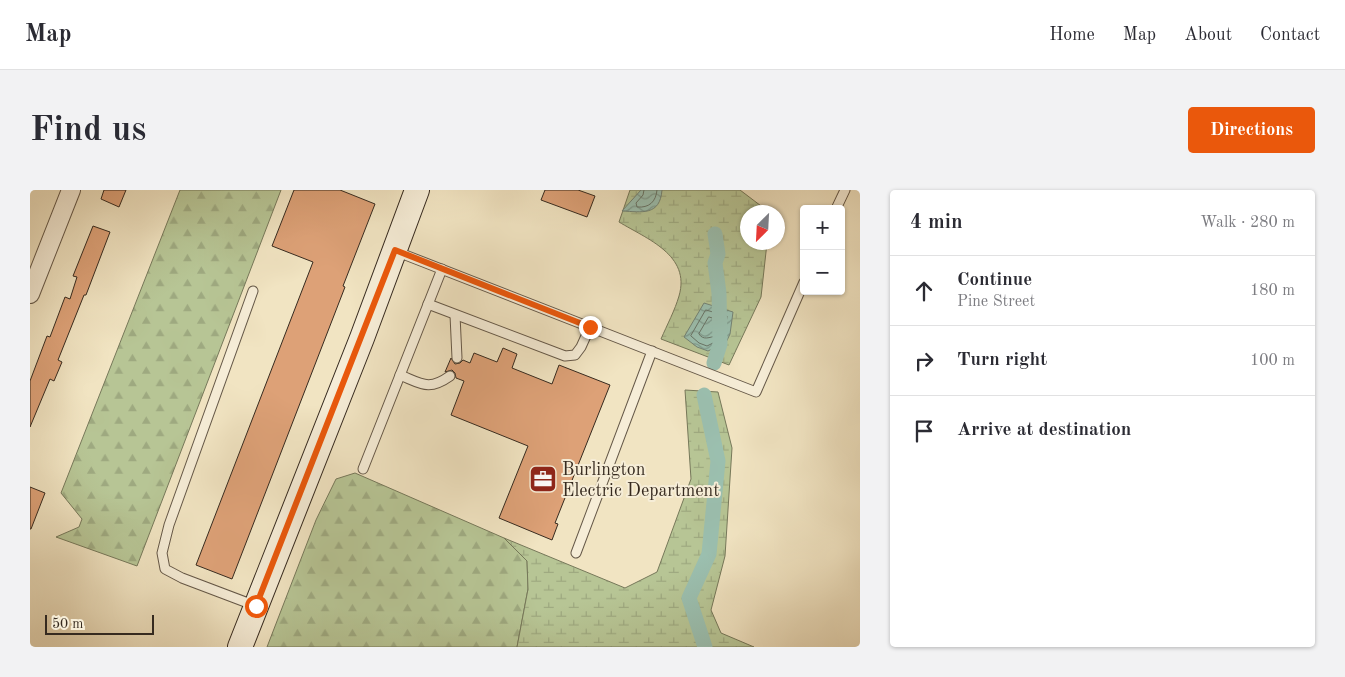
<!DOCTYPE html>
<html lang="en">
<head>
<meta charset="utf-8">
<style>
	:root { --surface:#fff; --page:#f2f2f3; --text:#2b2b33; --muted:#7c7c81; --line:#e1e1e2; --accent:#ea580c }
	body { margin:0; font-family:"Old Standard TT",serif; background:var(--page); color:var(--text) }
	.controls { position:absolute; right:15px; top:15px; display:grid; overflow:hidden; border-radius:5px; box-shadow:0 1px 4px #0004 }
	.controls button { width:45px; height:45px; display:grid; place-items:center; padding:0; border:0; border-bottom:1px solid var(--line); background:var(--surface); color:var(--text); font:25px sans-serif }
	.compass { position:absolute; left:710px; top:15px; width:45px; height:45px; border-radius:50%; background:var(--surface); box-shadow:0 1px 4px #0004; rotate:204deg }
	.scale { position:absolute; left:15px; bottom:12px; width:109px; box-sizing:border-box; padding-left:5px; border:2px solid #362a1f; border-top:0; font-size:14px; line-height:18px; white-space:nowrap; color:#362a1f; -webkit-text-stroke:4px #f6edd7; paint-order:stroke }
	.stop { position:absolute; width:15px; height:15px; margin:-11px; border:4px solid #ea580c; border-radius:50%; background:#fff }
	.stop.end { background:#ea580c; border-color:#fff; box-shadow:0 1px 5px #0008 }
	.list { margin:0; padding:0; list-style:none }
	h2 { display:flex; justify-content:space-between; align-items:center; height:65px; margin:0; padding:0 20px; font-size:21px }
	h2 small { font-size:16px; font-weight:400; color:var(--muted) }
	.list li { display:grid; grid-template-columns:32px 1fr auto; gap:15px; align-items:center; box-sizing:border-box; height:70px; padding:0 20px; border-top:1px solid var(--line) }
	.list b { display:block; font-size:19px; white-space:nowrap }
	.list p { margin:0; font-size:16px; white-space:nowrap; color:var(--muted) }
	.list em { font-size:16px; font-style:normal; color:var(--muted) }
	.icon { flex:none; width:28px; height:28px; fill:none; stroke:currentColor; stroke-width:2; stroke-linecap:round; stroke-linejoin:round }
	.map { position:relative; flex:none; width:830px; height:457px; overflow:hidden; border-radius:5px }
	header { display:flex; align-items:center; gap:30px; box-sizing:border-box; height:70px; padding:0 25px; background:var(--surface); border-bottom:1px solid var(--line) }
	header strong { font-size:24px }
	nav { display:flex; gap:28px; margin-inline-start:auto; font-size:18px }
	.intro { display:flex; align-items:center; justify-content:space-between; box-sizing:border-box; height:120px; padding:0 30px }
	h1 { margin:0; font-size:35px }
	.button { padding:12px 22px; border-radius:5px; background:var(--accent); color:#fff; font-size:18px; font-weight:700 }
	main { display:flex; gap:30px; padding:0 30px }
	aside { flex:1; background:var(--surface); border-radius:5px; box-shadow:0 1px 4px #0004 }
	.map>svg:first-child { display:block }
	.forest { fill:url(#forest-firs); stroke:#76785a }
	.wetland { fill:url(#wetland-marsh); stroke:#76785a }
	.water { fill:url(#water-waves); stroke:#738375 }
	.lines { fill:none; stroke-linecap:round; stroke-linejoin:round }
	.shore { stroke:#687467; stroke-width:1 }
	.canal { stroke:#9bbfaf; stroke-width:15 }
	.building { fill:#dda177; stroke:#362a1f }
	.service-casing { stroke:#655848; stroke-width:11 }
	.minor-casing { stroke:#655848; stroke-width:20 }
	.secondary-casing { stroke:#362a1f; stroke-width:26 }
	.service { stroke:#f6edd7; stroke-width:9 }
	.minor { stroke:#f6edd7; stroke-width:18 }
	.secondary { stroke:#f6edd7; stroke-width:24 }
	.route { stroke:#ea580c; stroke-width:6 }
	.labels { text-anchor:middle; stroke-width:4; stroke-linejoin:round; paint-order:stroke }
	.poi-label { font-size:18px; fill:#362a1f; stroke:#f6edd7; text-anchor:start }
</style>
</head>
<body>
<header>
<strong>Map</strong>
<nav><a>Home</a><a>Map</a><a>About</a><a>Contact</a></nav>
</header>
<div class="intro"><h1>Find us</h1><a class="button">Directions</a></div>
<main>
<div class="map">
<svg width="830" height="457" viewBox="0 0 830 457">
	<defs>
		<pattern id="forest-firs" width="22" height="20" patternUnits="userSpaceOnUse" patternTransform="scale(1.25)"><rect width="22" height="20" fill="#b7c595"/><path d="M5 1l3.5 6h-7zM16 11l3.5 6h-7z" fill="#9ea980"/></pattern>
		<pattern id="wetland-marsh" width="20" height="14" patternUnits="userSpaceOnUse" patternTransform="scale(1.25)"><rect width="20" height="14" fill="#b7c595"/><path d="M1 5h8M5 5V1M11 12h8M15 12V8" fill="none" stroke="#9ea980"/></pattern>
		<pattern id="water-waves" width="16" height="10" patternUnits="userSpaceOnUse" patternTransform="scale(1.25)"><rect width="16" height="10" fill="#9bbfaf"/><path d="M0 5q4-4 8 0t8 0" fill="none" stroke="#7f9b8e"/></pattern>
	</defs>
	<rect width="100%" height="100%" fill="#f1e4c2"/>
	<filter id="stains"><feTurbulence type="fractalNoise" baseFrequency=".004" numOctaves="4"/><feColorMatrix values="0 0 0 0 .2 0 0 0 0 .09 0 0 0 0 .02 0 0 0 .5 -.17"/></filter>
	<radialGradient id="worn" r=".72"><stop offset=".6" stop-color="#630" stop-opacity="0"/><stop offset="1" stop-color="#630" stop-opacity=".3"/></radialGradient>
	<g class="forest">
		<path d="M150,0H251L107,376L26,347L49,337L52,329L31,303Z"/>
		<path d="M325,283L474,348L497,369L498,399L487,457H237L286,330L306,289Z"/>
	</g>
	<g class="wetland">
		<path d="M600,0H710L739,22H718V52L737,53L731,107L699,175L631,149C637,135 645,120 649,106C661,65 617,49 589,32Z"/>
		<path d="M655,200L688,202L702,258L695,366L681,420L691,443L724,457H487L498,399L497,371L474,348L595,398L627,382L661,289Z"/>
	</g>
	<g class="water">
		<path d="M611,0H632C630,26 612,22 592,21Z"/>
		<path d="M674,113L703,122L700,144L692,161L684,158L678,161L667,157L654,147Z"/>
	</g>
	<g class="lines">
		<g class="shore">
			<path d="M614,0L613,5L606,13L607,17C619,18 626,12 627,0"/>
			<path d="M676,120L697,126L695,142L689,154L683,153L677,156L669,153L661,146Z"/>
			<path d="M679,127L689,130V140L686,146C680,147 673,151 669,144Z"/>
		</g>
		<g class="canal">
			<path d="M684,173L690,154L689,103L685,73L688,64L685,44"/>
			<path d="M674,205L688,271L679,364L659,408L675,457"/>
		</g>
	</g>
	<g class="building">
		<path d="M74,0H96L89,17L71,9Z"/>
		<path d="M264,0H310L345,14L313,96L315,97L202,389L166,375L283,72L242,56Z"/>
		<path d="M515,0H548L565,6L557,27L511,10Z"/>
		<path d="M63,36L80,42L56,105H54L28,170L32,172L24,191L20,189L0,237V191L17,146L20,147L35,107L40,109L47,87L43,86Z"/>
		<path d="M473,158L487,164L482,178L522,194L529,175L580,195L525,333L528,334L522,350L469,328L498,256L421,225L434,191L426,188L425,183L422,180L415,182L421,168L425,174L430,173L433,170L440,173L444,163L467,172Z"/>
		<path d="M0,297L15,303L1,339H0Z"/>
	</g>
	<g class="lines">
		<g class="service-casing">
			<g id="service">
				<path d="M806,19L815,0"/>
				<path d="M365,61L726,202L774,92"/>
				<path d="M223,101L139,335L132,363L135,379L152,388L226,416"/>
				<path d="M398,114L535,166L545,165L551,157L560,137"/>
				<path d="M425,125L427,168"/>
				<path d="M370,185C392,194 399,201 420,186"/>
				<path d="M333,279L412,79"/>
				<path d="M546,363L622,161"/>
			</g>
		</g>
		<g class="minor-casing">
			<path id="minor" d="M0,104L41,0"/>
		</g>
		<g class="secondary-casing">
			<path id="secondary" d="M210,457L332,148L387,0"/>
		</g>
		<use href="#service" class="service"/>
		<use href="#minor" class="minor"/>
		<use href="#secondary" class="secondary"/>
	</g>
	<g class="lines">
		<path class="route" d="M226,416L365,60L560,137"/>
	</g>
	<defs>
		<g id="office-square" transform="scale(1.4375)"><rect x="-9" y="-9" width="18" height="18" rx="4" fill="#8f2418" stroke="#f6edd7"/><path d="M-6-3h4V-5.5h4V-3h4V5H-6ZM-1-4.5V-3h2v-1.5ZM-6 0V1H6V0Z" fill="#fff"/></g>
	</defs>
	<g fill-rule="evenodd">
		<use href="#office-square" x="513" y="289"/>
	</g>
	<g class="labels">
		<g class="poi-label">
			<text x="532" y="285">Burlington<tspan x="532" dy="21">Electric Department</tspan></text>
		</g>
	</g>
	<rect width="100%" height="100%" filter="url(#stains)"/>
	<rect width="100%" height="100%" fill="url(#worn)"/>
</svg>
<div class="controls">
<button>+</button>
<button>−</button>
</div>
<svg class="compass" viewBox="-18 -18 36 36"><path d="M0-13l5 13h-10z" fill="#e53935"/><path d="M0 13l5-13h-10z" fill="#7c7c81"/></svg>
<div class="scale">50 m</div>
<div class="stop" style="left:226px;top:416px"></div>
<div class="stop end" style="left:560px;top:137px"></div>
</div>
<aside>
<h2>4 min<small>Walk · 280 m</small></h2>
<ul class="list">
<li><svg class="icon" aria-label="ahead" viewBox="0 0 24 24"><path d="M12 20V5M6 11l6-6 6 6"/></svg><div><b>Continue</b><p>Pine Street</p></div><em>180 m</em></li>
<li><svg class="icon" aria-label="right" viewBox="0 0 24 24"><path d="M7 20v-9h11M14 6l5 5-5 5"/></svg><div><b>Turn right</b></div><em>100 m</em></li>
<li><svg class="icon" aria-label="arrive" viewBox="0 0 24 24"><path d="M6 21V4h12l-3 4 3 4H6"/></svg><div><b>Arrive at destination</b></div></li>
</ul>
</aside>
</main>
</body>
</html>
